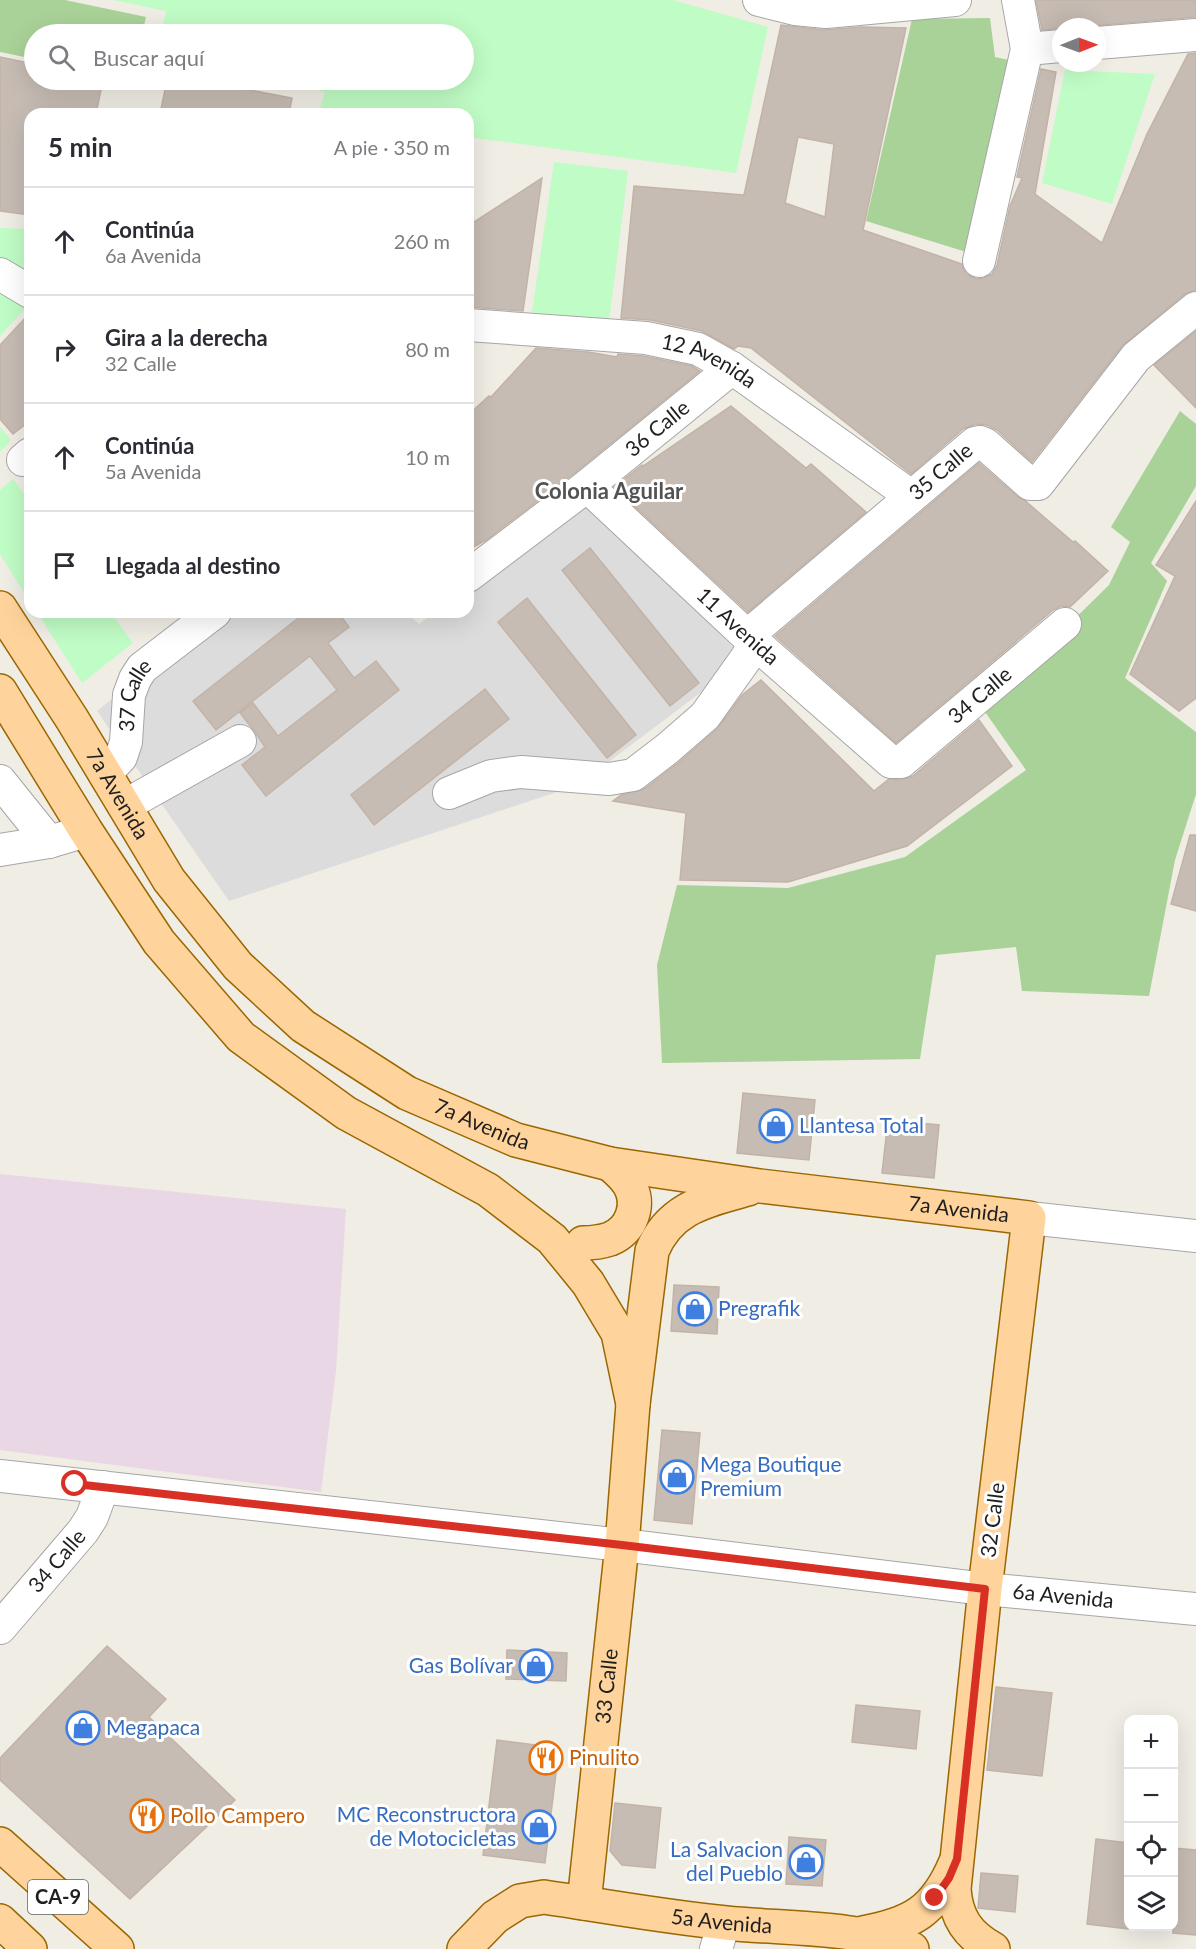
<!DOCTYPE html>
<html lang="es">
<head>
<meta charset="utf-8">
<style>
	:root { --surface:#fff; --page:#f2f2f3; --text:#2b2b33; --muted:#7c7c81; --line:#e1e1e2 }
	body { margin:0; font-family:Lato,sans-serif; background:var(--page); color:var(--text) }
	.controls { position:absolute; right:18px; bottom:18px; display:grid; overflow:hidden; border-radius:12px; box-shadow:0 6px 24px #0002 }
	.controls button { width:54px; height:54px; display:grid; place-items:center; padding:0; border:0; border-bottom:2px solid var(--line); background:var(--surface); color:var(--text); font:30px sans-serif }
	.compass { position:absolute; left:1052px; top:18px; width:54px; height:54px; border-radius:50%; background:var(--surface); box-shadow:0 6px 24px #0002; rotate:89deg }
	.stop { position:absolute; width:18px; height:18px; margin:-14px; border:4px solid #d93025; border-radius:50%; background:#fff }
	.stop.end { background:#d93025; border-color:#fff; box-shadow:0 2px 6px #0008 }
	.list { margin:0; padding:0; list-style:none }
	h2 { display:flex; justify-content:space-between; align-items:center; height:78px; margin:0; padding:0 24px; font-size:26px }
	h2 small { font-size:20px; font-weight:400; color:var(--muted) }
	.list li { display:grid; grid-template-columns:39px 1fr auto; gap:18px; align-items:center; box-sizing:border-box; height:108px; padding:0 24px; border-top:2px solid var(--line) }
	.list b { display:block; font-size:22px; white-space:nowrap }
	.list p { margin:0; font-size:20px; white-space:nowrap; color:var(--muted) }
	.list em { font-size:20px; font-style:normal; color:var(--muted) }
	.icon { flex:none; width:33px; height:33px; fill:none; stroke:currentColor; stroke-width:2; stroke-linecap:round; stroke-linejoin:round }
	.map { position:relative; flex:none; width:1196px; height:1949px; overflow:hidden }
	.search { position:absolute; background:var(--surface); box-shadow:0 6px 24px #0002; left:24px; top:24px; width:450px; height:66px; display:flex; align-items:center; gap:15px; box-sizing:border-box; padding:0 21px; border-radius:33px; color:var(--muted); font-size:22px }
	.panel { position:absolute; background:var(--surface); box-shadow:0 6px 24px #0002; left:24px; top:108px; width:450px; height:510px; border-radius:18px }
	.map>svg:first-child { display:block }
	.residential { fill:#dddcdc }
	.industrial { fill:#ead7e6 }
	.forest { fill:#a9d298 }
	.park { fill:#c0fcc5 }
	.building { fill:#c6bcb4; stroke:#c3b3a7; stroke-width:1.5; fill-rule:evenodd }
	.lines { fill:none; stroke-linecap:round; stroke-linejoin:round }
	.minor-casing { stroke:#a6a6a6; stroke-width:34 }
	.major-casing { stroke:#9b6700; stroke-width:36 }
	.minor { stroke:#fff; stroke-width:32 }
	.major { stroke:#ffd49c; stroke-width:33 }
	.route { stroke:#d93025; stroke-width:8 }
	.labels { text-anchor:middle; stroke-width:6; stroke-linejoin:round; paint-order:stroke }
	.shield { fill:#fff; stroke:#626262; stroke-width:1.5 }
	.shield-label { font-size:20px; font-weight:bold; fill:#1f1f1f }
	.street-label { font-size:21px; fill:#1f1f1f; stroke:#fff }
	.shop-label { font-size:21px; fill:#366cbe; stroke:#fff; text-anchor:start }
	.food-label { font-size:21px; fill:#c56008; stroke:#fff; text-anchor:start }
	.neighbourhood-label { font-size:22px; font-weight:bold; fill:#525252; stroke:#fff }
</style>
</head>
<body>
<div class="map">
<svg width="1196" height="1949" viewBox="0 0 1196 1949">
	<rect width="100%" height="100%" fill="#f0ede5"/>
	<path class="residential" d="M585,502L745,659L578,785L229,901L97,711L219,612H406L419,624L435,612H468V588Z"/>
	<path class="industrial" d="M0,1174L346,1209L336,1371L321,1492L0,1450Z"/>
	<g class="forest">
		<path d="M0,0H65L146,17L142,34H34V59L0,52Z"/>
		<path d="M990,18L995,57L1018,62L976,255L866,221L912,19Z"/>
		<path d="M1180,411L1196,424V486L1151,563L1167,581L1125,678L1196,732V794L1175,860L1149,996L1022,991L1016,947L936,955L920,1059L662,1063L657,965L677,885L788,888L905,857L1026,770L983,709L1109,585L1130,542L1111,527Z"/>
	</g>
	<g class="park">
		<path d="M113,0H673L768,27L736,173L468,137V114H318L325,92L267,80H464V34H161L166,11Z"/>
		<path d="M1065,70L1155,74L1112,204L1042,183Z"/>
		<path d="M554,162L628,171L609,322L532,312Z"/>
		<path d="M0,228L30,229V276L0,258Z"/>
		<path d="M0,285L29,304L0,336Z"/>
		<path d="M0,427L11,440L0,452Z"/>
		<path d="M13,479L30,502V602L0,554V490Z"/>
		<path d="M37,612H110L133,643L82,683Z"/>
	</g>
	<g class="building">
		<path d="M1036,0H1196V17L1042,30Z"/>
		<path d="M781,25L824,30L861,27L906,28L863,230L962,264L966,274L976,279L984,278L992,274L997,265L1010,206L1022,178L1017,177L1041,69L1056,72L1035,194L1102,243L1147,134L1188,54L1196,53V290L1185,294L1122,346L1032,462L997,430L987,425L976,424L963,429L911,474L751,348L738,346L734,349L702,331L650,320L621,318L634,186L744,195ZM798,137L834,144L825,217L785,203Z"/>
		<path d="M0,57L34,64V80H103L96,114H30V215L0,211Z"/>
		<path d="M167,80H196L292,98L289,114H160Z"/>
		<path d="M542,178L523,311L468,307V226Z"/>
		<path d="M30,313V421L13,434L0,419V345Z"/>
		<path d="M1196,331V408L1154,365Z"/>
		<path d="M536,348L588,352L617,357L618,354L643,356L692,366L700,371L576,472L486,540L468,550V415L489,396L491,397Z"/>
		<path d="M731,406L806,468L811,464L866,512L748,612L614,487L642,465L643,466Z"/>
		<path d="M979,463L1018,497L1023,499L1073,542L1075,541L1108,571L1070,607L1061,606L1053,610L896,743L775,636Z"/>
		<path d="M1196,501V698L1179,711L1130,674L1175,576L1156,565Z"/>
		<path d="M590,548L699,683L670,706L562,570Z"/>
		<path d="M527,598L636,735L607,758L498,622Z"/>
		<path d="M306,612H338L349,627L328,643L354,678L376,661L399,690L266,796L242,765L265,747L255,732L240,713L253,703L278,736L337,690L310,656L216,730L193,701Z"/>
		<path d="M761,680L874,791L889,779L901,780L913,776L979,720L1012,766L907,846L788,882L680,880L686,813L613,801L621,795L644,789L678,763L717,729L742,695Z"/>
		<path d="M485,689L509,719L374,825L351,795Z"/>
		<path d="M1190,835H1196V911L1171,904Z"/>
		<path d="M743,1093L815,1100L809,1160L737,1153Z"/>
		<path d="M888,1120L939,1125L934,1178L882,1173Z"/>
		<path d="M674,1285L719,1287L717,1334L671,1331Z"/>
		<path d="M662,1430L700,1433L692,1524L654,1520Z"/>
		<path d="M107,1646L166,1699L149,1717L235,1800L130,1899L0,1780V1758Z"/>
		<path d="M507,1650L567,1653L566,1681L506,1679Z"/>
		<path d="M996,1687L1052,1693L1042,1776L987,1770Z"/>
		<path d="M856,1705L920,1711L916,1749L852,1742Z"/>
		<path d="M497,1740L559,1748L545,1863L483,1855Z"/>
		<path d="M615,1803L661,1808L655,1868L622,1865L610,1851Z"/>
		<path d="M789,1837L826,1840L822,1886L786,1884Z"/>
		<path d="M1096,1839L1128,1843V1929L1087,1924Z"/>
		<path d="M1173,1848L1196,1850V1935L1173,1933Z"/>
		<path d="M981,1873L1018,1876L1015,1912L978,1908Z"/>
	</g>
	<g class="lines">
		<g class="minor-casing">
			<g id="minor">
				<path d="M759,0L795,9L826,12L955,0"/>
				<path d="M1097,43L1196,35"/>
				<path d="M1027,49L1061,46"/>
				<path d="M979,261L1027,49L1018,0"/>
				<path d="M0,274L30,292"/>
				<path id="s1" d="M468,325L646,338L698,349L732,368L911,496"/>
				<path d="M23,460L30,454"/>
				<path id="s2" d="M587,486L747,636L891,762H901L1065,624"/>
				<path id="s3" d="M468,576L587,486L732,368"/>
				<path id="s4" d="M747,636L975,443L980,442L985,444L1030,484H1038L1136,357L1196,308"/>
				<path id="s5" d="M105,774L121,757L126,742L129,695L135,679L142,668L215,612"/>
				<path d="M0,781L49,842"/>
				<path d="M449,793L491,776L521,772L609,779L633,775L667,749L705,716L747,657L754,643"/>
				<path d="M124,806L240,741"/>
				<path d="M0,850L49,842L86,831"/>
				<path d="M1029,1218L1196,1236"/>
				<path id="s6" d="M0,1476L622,1545L985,1589L1196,1609"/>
				<path id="s7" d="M0,1628L83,1531L92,1517L103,1487"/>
				<path d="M716,1949L724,1923"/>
			</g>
		</g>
		<g class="major-casing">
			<g id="major">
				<path id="s8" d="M0,608L72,719L169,880L238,966L303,1026L407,1093L516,1140L610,1164L760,1186L1029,1218L985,1589L954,1889C956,1918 968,1935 993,1949"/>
				<path d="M0,691L86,831L159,942L241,1037L346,1113L488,1190L552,1239L588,1283L618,1333L633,1404"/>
				<path d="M583,1243C592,1243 601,1242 610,1239C632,1230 641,1204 629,1184C624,1176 617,1170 610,1164"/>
				<path d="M0,1844L117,1949"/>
				<path id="s9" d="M584,1903L622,1545L633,1404L652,1251C670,1207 706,1201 748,1189"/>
				<path d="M0,1921L30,1949"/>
				<path d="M863,1933C912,1924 935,1911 955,1864"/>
				<path id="s10" d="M464,1949L495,1917L520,1901L544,1897C604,1906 665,1917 726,1923C784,1929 859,1926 912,1949"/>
			</g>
		</g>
		<use href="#minor" class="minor"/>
		<use href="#major" class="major"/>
	</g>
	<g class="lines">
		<path class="route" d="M75,1484L622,1545L985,1589L957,1859L949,1878L935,1898"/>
	</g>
	<defs>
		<g id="shop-ring" transform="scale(1.725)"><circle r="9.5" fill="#fff" stroke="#3f7fe0" stroke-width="1.5"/><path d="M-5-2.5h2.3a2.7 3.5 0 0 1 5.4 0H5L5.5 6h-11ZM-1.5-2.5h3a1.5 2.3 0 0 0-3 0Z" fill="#3f7fe0"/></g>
		<g id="restaurant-ring" transform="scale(1.725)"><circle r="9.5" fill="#fff" stroke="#e8710a" stroke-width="1.5"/><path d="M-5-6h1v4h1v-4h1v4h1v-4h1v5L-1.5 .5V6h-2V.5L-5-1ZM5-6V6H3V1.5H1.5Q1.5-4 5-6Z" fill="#e8710a"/></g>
	</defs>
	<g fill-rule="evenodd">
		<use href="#shop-ring" x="776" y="1126"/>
		<use href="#shop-ring" x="695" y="1309"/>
		<use href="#shop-ring" x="677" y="1477"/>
		<use href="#shop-ring" x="536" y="1666"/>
		<use href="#shop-ring" x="83" y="1728"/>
		<use href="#restaurant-ring" x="546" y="1758"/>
		<use href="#restaurant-ring" x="147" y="1816"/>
		<use href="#shop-ring" x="539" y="1827"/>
		<use href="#shop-ring" x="806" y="1862"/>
	</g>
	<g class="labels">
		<rect class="shield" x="28" y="1880" width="60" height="34" rx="4.5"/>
		<g class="shield-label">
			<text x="58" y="1904">CA-9</text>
		</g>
		<g class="street-label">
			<text dy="7" stroke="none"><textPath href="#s1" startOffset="246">12 Avenida</textPath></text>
			<text dy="7" stroke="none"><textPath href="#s3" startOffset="240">36 Calle</textPath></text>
			<text dy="7" stroke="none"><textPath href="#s4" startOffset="254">35 Calle</textPath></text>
			<text dy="7" stroke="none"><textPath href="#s2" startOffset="206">11 Avenida</textPath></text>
			<text dy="7" stroke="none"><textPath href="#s2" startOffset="524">34 Calle</textPath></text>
			<text dy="7" stroke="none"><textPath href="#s5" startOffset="87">37 Calle</textPath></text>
			<text dy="7" stroke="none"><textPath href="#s8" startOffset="220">7a Avenida</textPath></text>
			<text dy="7" stroke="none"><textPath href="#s8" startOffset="724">7a Avenida</textPath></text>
			<text dy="7" stroke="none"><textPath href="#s8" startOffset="1210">7a Avenida</textPath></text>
			<text transform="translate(993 1520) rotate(-83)" y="7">32 Calle</text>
			<text dy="7" stroke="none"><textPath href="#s7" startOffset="88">34 Calle</textPath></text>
			<text dy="7" stroke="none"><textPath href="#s6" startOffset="1070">6a Avenida</textPath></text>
			<text dy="7" stroke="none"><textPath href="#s9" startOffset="218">33 Calle</textPath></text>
			<text dy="7" stroke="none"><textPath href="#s10" startOffset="278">5a Avenida</textPath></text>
		</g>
		<g class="shop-label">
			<text x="799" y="1133">Llantesa Total</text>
			<text x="718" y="1316">Pregrafik</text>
			<text x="700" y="1472">Mega Boutique<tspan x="700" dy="24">Premium</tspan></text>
			<text x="513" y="1673" text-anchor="end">Gas Bolívar</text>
			<text x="106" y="1735">Megapaca</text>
			<text x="516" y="1822" text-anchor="end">MC Reconstructora<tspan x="516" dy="24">de Motocicletas</tspan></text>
			<text x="783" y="1857" text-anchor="end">La Salvacion<tspan x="783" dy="24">del Pueblo</tspan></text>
		</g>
		<g class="food-label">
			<text x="569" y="1765">Pinulito</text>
			<text x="170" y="1823">Pollo Campero</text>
		</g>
		<g class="neighbourhood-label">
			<text x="609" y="499">Colonia Aguilar</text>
		</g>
	</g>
</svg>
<div class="controls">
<button>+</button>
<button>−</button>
<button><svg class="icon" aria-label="locate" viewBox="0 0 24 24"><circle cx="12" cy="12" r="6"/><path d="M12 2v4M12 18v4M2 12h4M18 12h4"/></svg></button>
<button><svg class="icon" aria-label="layers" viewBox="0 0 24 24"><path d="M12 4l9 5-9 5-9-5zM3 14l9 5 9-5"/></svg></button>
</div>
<svg class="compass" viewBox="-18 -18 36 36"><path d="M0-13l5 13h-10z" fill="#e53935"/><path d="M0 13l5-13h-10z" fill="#7c7c81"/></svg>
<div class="stop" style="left:75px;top:1484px"></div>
<div class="stop end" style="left:935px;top:1898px"></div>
<div class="search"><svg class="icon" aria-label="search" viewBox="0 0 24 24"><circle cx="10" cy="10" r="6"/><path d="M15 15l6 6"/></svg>Buscar aquí</div>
<section class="panel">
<h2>5 min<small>A pie · 350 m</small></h2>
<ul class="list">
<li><svg class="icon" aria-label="ahead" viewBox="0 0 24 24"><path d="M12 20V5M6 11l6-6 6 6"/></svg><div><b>Continúa</b><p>6a Avenida</p></div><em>260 m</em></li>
<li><svg class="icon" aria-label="right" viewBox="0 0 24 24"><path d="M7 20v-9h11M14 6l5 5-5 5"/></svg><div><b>Gira a la derecha</b><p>32 Calle</p></div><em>80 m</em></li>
<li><svg class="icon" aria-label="ahead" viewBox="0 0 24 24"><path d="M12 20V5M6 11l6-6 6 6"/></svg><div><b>Continúa</b><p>5a Avenida</p></div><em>10 m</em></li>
<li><svg class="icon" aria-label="arrive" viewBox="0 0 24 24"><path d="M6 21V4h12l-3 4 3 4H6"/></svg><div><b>Llegada al destino</b></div></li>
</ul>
</section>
</div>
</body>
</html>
